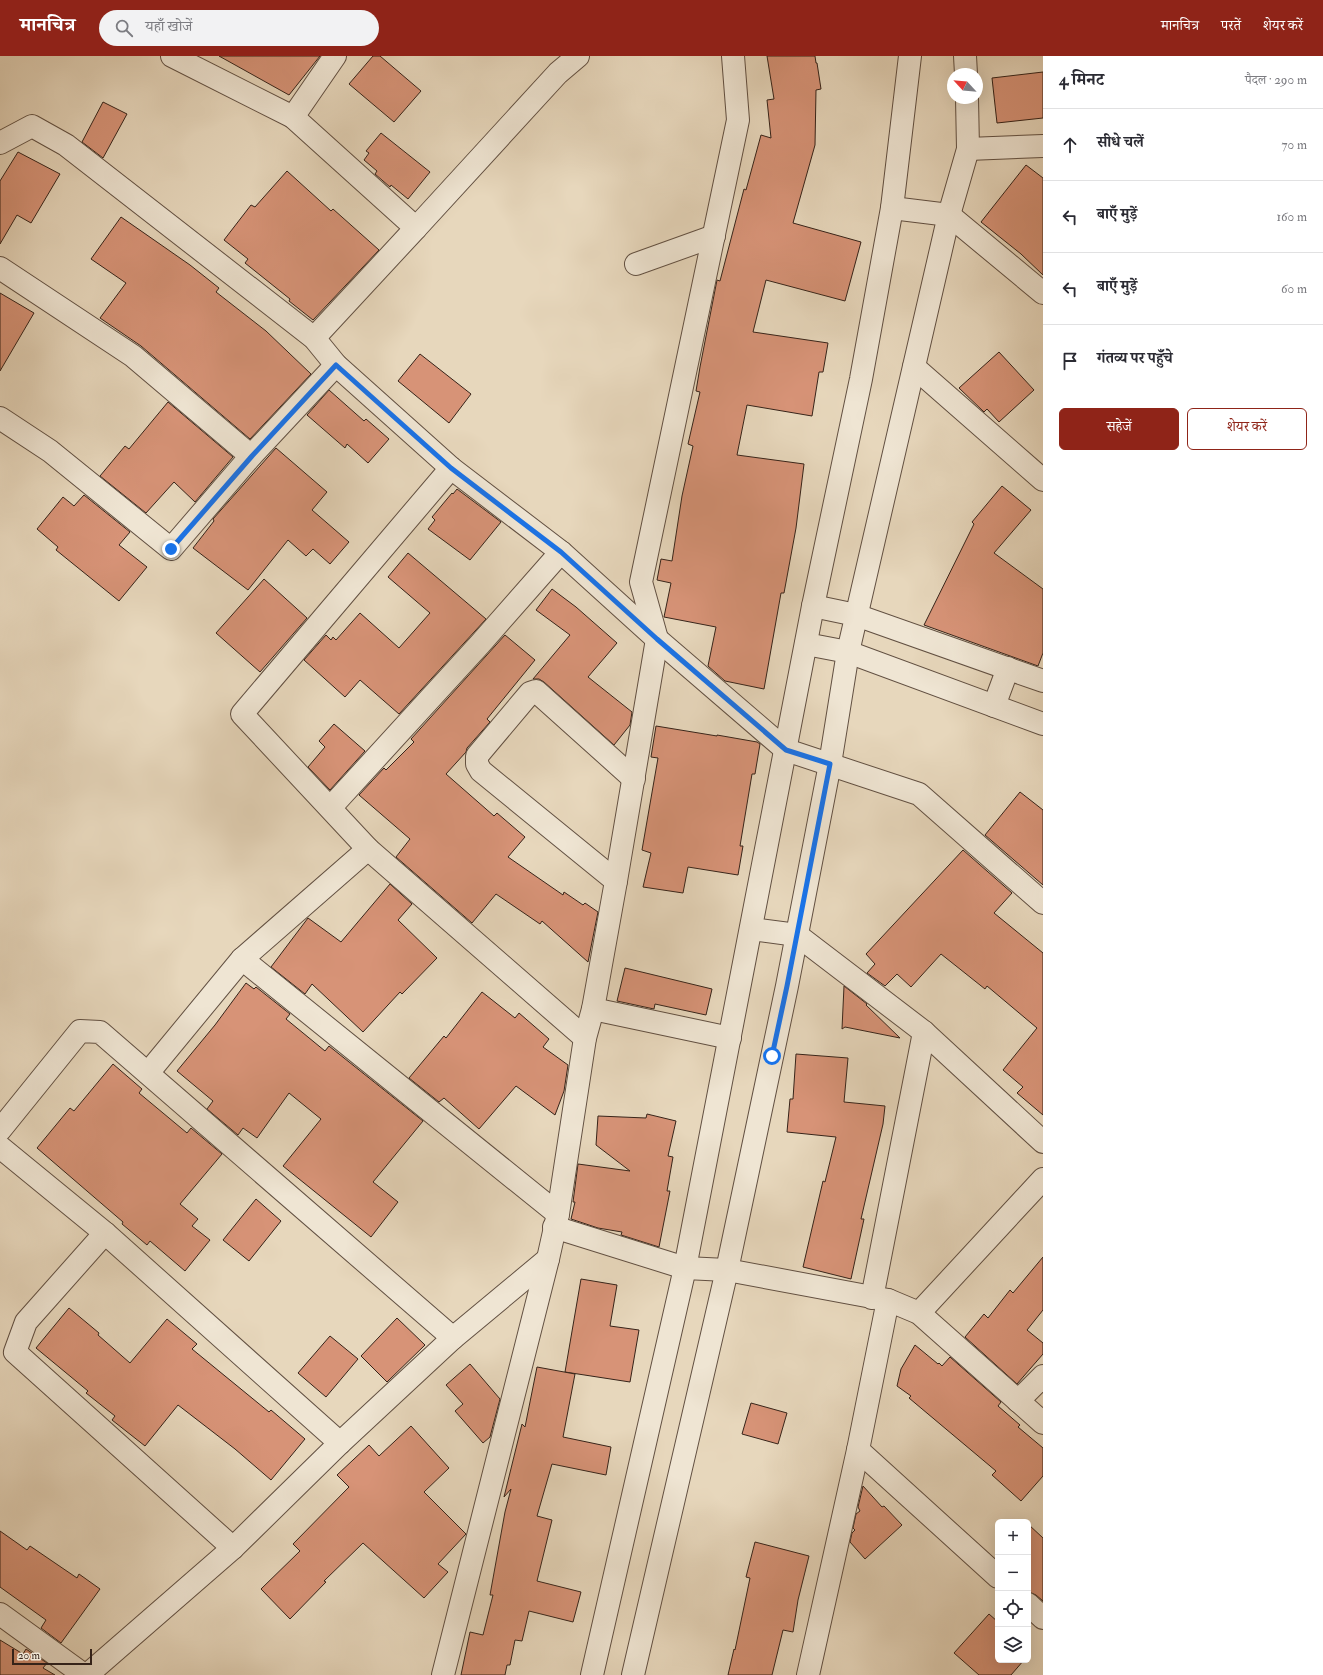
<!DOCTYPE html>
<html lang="hi">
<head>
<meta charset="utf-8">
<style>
	:root { --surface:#fff; --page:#f2f2f3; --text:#2b2b33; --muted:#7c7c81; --line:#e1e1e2; --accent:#8f2418 }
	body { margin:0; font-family:"IM FELL Double Pica","Noto Serif Devanagari",serif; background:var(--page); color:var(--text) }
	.controls { position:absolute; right:12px; bottom:12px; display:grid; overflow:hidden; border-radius:6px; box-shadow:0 4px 16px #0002 }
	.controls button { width:36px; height:36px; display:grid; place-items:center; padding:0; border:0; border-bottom:1px solid var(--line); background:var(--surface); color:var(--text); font:20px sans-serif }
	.compass { position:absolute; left:947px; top:12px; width:36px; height:36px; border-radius:50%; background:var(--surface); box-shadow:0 4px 16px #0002; rotate:296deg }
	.scale { position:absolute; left:12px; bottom:10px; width:80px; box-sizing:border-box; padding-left:4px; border:2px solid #362319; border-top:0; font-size:11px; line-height:14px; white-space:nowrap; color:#362319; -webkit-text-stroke:3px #efe5d3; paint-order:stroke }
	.stop { position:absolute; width:12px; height:12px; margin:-9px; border:3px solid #1a73e8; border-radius:50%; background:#fff }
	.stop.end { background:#1a73e8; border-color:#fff; box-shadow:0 1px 4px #0008 }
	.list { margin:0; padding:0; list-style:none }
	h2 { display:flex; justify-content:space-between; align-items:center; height:52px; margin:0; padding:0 16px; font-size:17px }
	h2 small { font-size:13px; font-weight:400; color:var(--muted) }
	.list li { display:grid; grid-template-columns:26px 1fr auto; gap:12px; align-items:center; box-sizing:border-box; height:72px; padding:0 16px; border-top:1px solid var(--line) }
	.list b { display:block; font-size:15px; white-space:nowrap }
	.list em { font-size:13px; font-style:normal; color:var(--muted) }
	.actions { display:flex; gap:8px; padding:12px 16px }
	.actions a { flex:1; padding:9px 0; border:1px solid var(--accent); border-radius:6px; text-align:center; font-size:14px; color:var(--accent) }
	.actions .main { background:var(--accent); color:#fff }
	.icon { flex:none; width:22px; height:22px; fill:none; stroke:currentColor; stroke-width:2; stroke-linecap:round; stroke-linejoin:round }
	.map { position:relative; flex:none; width:1043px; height:1619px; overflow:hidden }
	header { display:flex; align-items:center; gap:24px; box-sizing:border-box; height:56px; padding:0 20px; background:var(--accent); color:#fff }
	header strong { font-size:19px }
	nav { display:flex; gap:22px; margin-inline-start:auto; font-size:14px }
	.search { width:280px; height:36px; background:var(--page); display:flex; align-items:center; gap:10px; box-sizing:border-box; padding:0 14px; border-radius:22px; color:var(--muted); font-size:15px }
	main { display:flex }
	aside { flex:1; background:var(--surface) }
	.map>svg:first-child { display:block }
	.building { fill:#d79377; stroke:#362319 }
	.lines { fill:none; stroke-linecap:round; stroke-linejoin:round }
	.minor-casing { stroke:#625042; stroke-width:24 }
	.minor { stroke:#efe5d3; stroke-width:22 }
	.route { stroke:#1a73e8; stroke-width:5 }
</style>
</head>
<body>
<header>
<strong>मानचित्र</strong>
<div class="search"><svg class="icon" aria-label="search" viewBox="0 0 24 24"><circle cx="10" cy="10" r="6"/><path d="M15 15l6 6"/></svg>यहाँ खोजें</div>
<nav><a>मानचित्र</a><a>परतें</a><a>शेयर करें</a></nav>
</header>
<main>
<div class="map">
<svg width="1043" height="1619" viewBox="0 0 1043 1619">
	<rect width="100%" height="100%" fill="#e7d7bc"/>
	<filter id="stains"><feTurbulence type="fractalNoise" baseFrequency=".005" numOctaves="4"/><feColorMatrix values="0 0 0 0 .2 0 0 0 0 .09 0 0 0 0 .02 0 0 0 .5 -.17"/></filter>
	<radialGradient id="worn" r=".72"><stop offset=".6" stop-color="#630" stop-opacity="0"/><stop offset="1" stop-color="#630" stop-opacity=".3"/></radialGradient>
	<g class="building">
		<path d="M219,0H320L289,39Z"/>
		<path d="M373,0H380L421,35L394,66L349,28Z"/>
		<path d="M767,0H815L816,7H817L821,33L816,34L815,89L793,167L861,186L845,245L766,224L753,276L828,287L823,316H819L812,360L747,349L737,399L804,408L796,472L784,537H781L764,633L725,625L708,610L716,571L664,561L671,527L657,524L661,503L672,505L682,440L693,390L688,388L700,336L696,335L700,311L717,224L720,225L744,133L746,134L761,79L771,82L767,44L774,43Z"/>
		<path d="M1043,16V62L997,67L992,22Z"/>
		<path d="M103,46L127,58L103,102L82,86Z"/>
		<path d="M381,77L430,116L408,143L391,129L390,131L375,118L377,115L364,104L369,97L366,95Z"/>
		<path d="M18,96L60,118L31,167L17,159L0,188V125Z"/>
		<path d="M1026,109L1043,122V219L1021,198L981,166Z"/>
		<path d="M287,115L331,155L333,153L379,194L313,264L289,245L290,243L245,207L248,203L224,184L251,149L255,151Z"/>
		<path d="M121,161L190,209L219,232L216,236L266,275L311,318L250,383L141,290L100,262L126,227L91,203Z"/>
		<path d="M0,237L34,257L0,315Z"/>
		<path d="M999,296L1034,334L999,366L987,353L984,356L959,332Z"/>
		<path d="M420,298L471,338L449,367L398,325Z"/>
		<path d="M329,334L364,365L366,363L389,383L368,407L347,388L345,392L307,359Z"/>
		<path d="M168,346L233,401L195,446L174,426L146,457L100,420L125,390L129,393Z"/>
		<path d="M276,392L327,436L312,454L349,486L330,508L313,493L306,500L288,484L248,534L193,492L214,465L213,463Z"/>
		<path d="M1002,430L1031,454L994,497L1043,533V597L1038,610L924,569L974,468L972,466Z"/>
		<path d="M457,433L501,466L470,504L428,473L435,464L432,461L452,437L453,438Z"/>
		<path d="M84,439L130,476L119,489L147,511L119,545L56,494L58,491L37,473L63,441L74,450Z"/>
		<path d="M408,497L486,563L399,658L360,624L345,641L304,604L326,579L331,584L333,581L336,584L360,557L399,592L430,557L388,521Z"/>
		<path d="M264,523L307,562L260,616L216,577Z"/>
		<path d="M552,533L576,551L617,587L588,621L632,656L630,669L614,689L544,626L539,623H533L570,579L536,554Z"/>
		<path d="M505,579L535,604L487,663L490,666L467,692L466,696L446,718L494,760L497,757L525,781L508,801L563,839L564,836L583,849L585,847L598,856L588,906L542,865L540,868L496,838L472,867L396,801L410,783L359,739L384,712L386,714L414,686L411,683Z"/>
		<path d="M334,668L365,695L330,734L308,711L325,691L319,685Z"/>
		<path d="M656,670L717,680V679L757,686L760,688L755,718H752L740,790H743L738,819L688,811L683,837L643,831L651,797L642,794L658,702L651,701Z"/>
		<path d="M1020,736L1043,754V829L985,779Z"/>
		<path d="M963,794L1012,837L994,857L1043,897V1059L1017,1037L1023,1031L1003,1014L1037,972L987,930L985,933L941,898L911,931L897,918L885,930L867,917L875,908L866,898Z"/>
		<path d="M390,828L412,848L398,864L437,902L402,938L400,936L363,976L312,928L305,938L271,911L308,862L341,886Z"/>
		<path d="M625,912L712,933L706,959L655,948L654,953L617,945Z"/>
		<path d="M246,927L254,933L256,931L290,958L286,963L325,995L329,990L423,1065L373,1126L398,1146L371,1181L283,1110L321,1063L289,1037L257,1082L243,1072L238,1079L207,1053L213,1045L177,1015L215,969Z"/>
		<path d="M844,930L867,948L866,949L900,982L845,971L842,973Z"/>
		<path d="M482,936L515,962L519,957L549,983L543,991L568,1009L564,1035L555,1059L516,1030L479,1073L444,1042L439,1046L409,1022L444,980L446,982Z"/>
		<path d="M796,998L848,1002L844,1046L885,1050L883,1068L861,1163H864L851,1223L803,1211L823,1125L825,1126L836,1081L787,1076L790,1043H793Z"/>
		<path d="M113,1008L142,1033L139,1037L187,1077L191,1072L222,1098L180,1148L198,1163L192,1170L210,1184L185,1215L150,1185L147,1189L122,1168L123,1166L37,1092L70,1052L74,1055Z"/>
		<path d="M647,1058L676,1065L668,1100L673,1101L667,1135H670L659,1191L621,1179L622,1176L598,1172L571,1163L575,1146H573L578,1108L630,1115L596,1089L598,1060L646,1062Z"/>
		<path d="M256,1143L281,1165L249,1205L223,1184Z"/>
		<path d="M1043,1201V1254L1027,1274L1043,1287V1298L1017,1328L965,1281L984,1258L988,1262L1010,1234L1013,1237Z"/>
		<path d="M581,1223L617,1229L610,1270L639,1274L630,1326L565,1316Z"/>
		<path d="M69,1252L99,1277L98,1279L130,1307L167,1263L197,1288L192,1293L269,1356L271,1354L305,1383L271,1424L235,1393L178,1349L145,1390L112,1364L115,1360L86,1337L88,1335L36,1292Z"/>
		<path d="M397,1262L425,1289L387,1326L361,1300Z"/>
		<path d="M330,1280L358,1303L326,1341L298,1317Z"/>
		<path d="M915,1289L938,1308L939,1307L942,1310L950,1301L1001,1346L998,1350L1020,1369L1018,1371L1043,1392V1420L1021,1445L992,1419L996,1415L909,1342L911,1340L897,1330L901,1313Z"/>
		<path d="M470,1308L500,1343L490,1381L483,1387L455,1355L463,1348L446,1329Z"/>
		<path d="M537,1311L575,1318L563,1381L611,1391L606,1419L552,1408L537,1460L552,1464L537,1525L581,1536L573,1566L529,1555L522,1585L515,1584L510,1609H507L505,1619H461L470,1576L483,1579L493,1539H490L505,1456L511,1433L504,1441L522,1368L525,1371Z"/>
		<path d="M751,1347L787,1357L778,1388L742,1378Z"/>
		<path d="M411,1370L449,1412L424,1436L466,1478L438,1508L448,1516L424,1542L363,1487L324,1525L326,1526L290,1563L261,1533L300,1495L293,1488L349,1431L337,1419L369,1389L379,1400Z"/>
		<path d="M863,1430L882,1451L884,1450L902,1469L865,1503L850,1486L852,1477L855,1474L853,1472L856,1458L860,1455L858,1451Z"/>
		<path d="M1028,1468L1043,1482V1545L1036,1539L1028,1536Z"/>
		<path d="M0,1475L27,1494L30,1490L77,1522L79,1518L100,1533L61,1587L41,1572L46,1564L0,1531Z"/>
		<path d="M755,1486L809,1500L798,1544L793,1576L783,1574L772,1619H728L734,1593L735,1594L750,1522L746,1521Z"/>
		<path d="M989,1558L998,1566V1604H1024L1011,1619H979L954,1597Z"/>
		<path d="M0,1584L23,1598L26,1593L47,1607L43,1612L55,1619H0Z"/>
	</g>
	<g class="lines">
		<g class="minor-casing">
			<g id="minor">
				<path d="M172,0L293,61L416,172L314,282"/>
				<path d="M965,0L966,18"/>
				<path d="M293,61L335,0"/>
				<path d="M0,87L32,70L66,89L314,282L336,309L451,412L561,496L657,583L786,694L919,738L1043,847"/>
				<path d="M968,93L1043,90"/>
				<path d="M892,152L949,159L1043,237"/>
				<path d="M416,172L558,17L578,0"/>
				<path d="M636,208L714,180"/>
				<path d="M0,212L133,300L251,400"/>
				<path d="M914,311L1043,424"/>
				<path d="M0,362L50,395L171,493L251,400L336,309"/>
				<path d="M451,412L242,658L368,793L585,982"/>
				<path d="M813,550L856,559L1043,625"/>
				<path d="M806,588L848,596L1043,668"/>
				<path d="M994,650L1008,612"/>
				<path d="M331,751L480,588L561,496"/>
				<path d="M616,825L481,715L477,708V700L530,637L536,635L634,723"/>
				<path d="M751,873L797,879L924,976L1043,1086"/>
				<path d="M242,903L558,1158"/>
				<path d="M593,953L730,982"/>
				<path d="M148,1017L242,903L368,793"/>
				<path d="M0,1074L80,975L100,976L453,1282"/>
				<path d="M0,1091L105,1177L340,1387"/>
				<path d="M554,1171L685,1212L727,1214L888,1244L919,1257L1043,1367"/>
				<path d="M105,1177L26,1266L15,1296L233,1492"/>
				<path d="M872,1242L924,976"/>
				<path d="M919,1257L1043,1123"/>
				<path d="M1018,1345L1043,1320"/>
				<path d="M858,1394L998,1521"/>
				<path d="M1028,1548L1043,1562"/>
				<path d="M0,1558L84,1619"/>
				<path d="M87,1619L233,1492L340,1387L453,1282L548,1203"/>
				<path d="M443,1619L548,1203L558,1158L585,982L593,953L616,825L657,583L641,526L738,64L733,0"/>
				<path d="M592,1619L685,1212L813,550L861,323L892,152L910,0"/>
				<path d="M633,1619L727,1214L787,930L830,708L848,596L949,159L968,93L967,42"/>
				<path d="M808,1619L858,1394L888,1244"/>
			</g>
		</g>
		<use href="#minor" class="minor"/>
	</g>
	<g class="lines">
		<path class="route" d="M171,493L252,400L336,309L451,412L561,496L657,583L786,694L830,708L787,930L772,1000"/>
	</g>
	<rect width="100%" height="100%" filter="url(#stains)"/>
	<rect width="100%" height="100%" fill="url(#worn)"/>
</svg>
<div class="controls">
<button>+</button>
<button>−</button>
<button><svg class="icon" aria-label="locate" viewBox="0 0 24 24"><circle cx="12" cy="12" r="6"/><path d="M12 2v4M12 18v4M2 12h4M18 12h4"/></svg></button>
<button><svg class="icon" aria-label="layers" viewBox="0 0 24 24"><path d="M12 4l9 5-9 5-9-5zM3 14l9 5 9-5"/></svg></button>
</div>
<svg class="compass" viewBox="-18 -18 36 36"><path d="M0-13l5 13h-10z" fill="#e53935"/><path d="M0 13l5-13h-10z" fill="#7c7c81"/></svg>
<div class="scale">20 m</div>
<div class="stop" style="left:772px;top:1000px"></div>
<div class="stop end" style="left:171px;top:493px"></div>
</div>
<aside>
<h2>4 मिनट<small>पैदल · 290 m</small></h2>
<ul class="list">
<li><svg class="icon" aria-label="ahead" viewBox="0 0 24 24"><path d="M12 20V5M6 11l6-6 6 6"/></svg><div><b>सीधे चलें</b></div><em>70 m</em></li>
<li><svg class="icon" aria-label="left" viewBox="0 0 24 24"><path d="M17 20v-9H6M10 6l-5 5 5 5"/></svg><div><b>बाएँ मुड़ें</b></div><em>160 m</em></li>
<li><svg class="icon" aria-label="left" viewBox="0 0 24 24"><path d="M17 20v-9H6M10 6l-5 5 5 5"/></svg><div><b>बाएँ मुड़ें</b></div><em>60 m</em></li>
<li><svg class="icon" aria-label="arrive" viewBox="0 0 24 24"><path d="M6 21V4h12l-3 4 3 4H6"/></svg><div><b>गंतव्य पर पहुँचे</b></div></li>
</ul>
<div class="actions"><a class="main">सहेजें</a><a>शेयर करें</a></div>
</aside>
</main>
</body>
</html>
